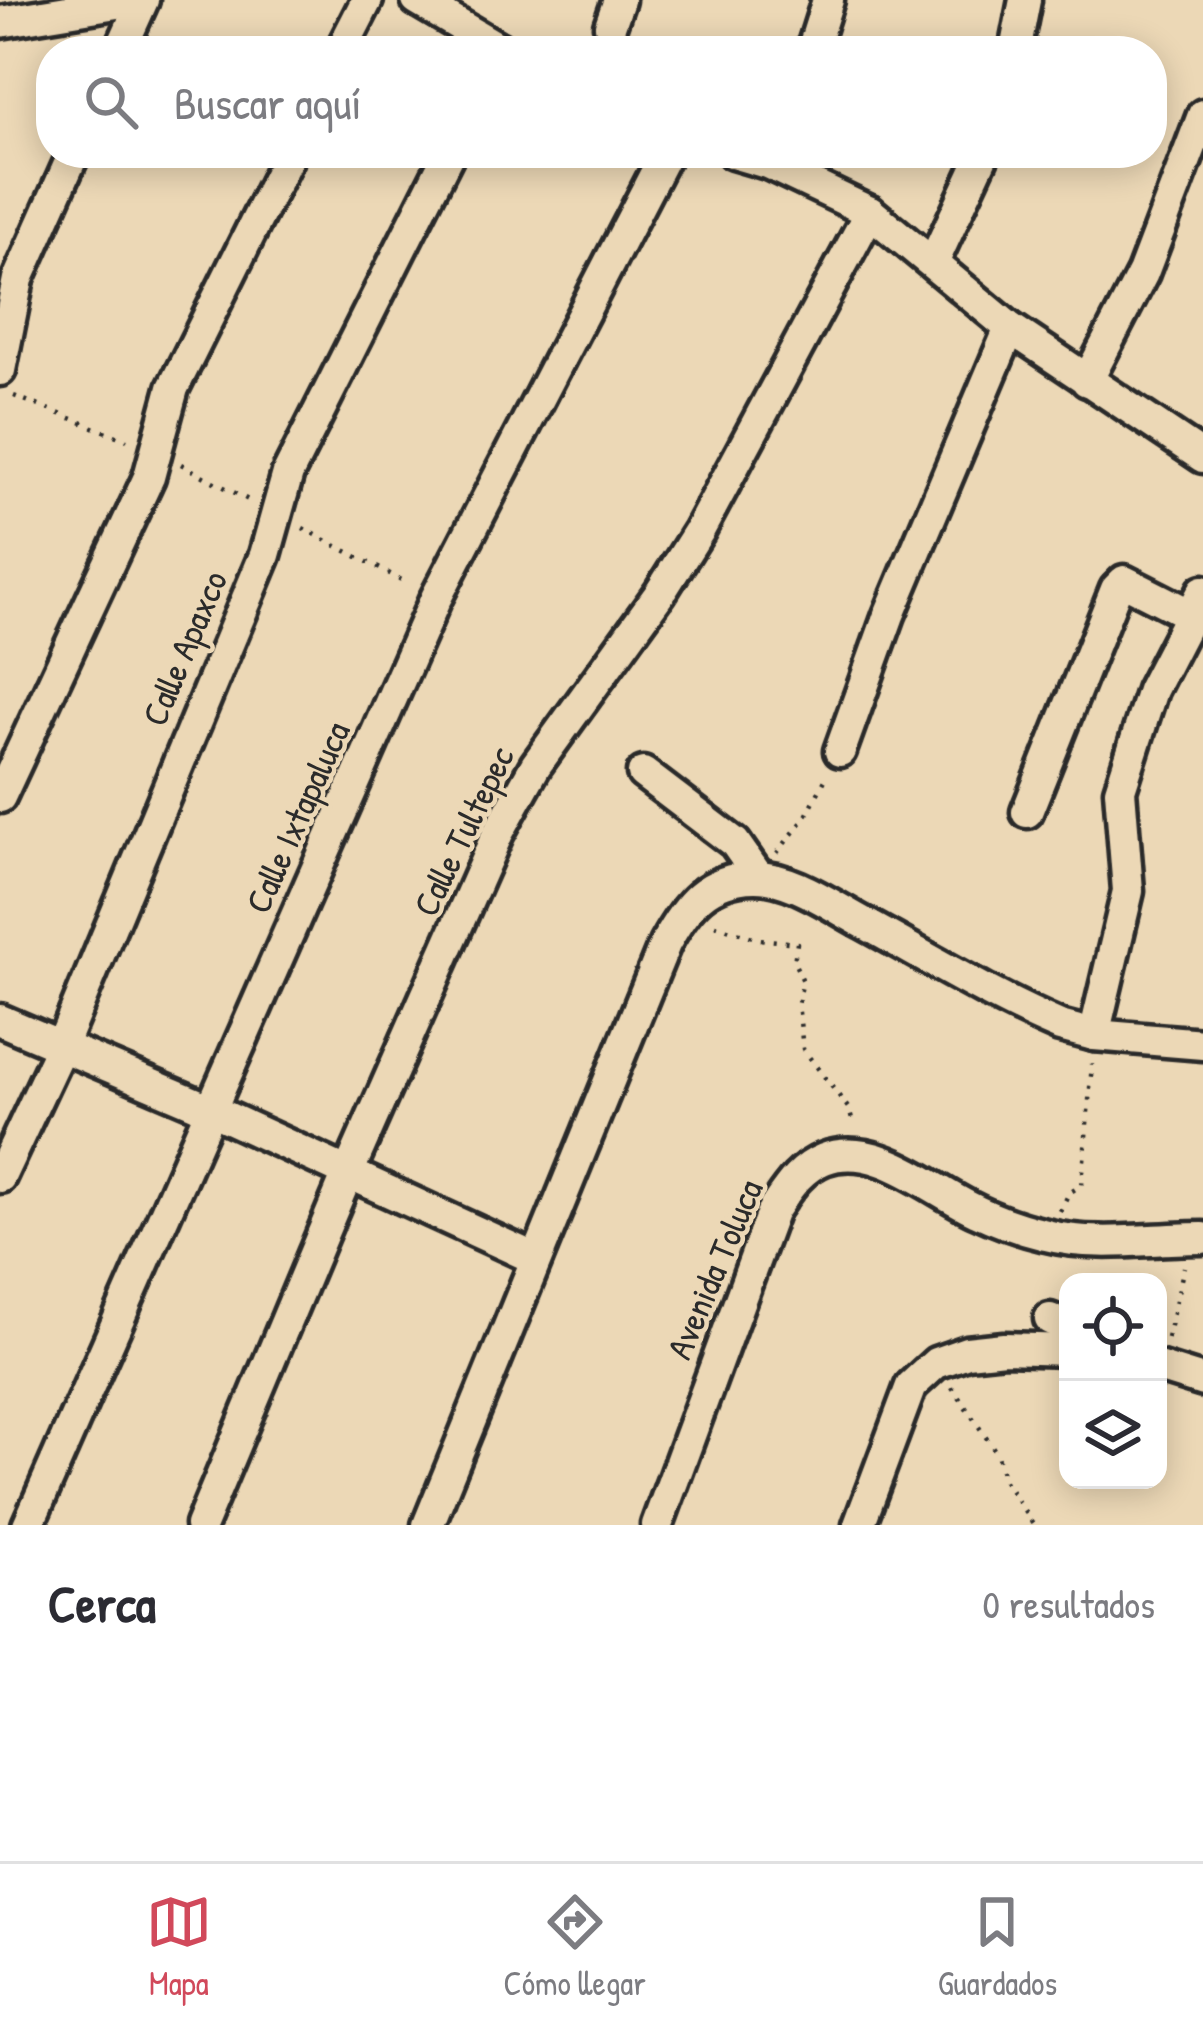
<!DOCTYPE html>
<html lang="es">
<head>
<meta charset="utf-8">
<style>
	:root { --surface:#fff; --page:#f7f7f7; --text:#2b2b33; --muted:#7c7c81; --line:#e1e1e2; --accent:#d1495b }
	body { margin:0; font-family:"Patrick Hand",sans-serif; background:var(--page); color:var(--text) }
	.controls { position:absolute; right:36px; bottom:36px; display:grid; overflow:hidden; border-radius:24px; box-shadow:0 6px 30px #0003 }
	.controls button { width:108px; height:108px; display:grid; place-items:center; padding:0; border:0; border-bottom:3px solid var(--line); background:var(--surface); color:var(--text); font:60px sans-serif }
	.list { margin:0; padding:0; list-style:none }
	h2 { display:flex; justify-content:space-between; align-items:center; height:156px; margin:0; padding:0 48px; font-size:51px }
	h2 small { font-size:39px; font-weight:400; color:var(--muted) }
	.icon { flex:none; width:66px; height:66px; fill:none; stroke:currentColor; stroke-width:2; stroke-linecap:round; stroke-linejoin:round }
	.map { position:relative; flex:none; width:1203px; height:1525px; overflow:hidden }
	.search { position:absolute; background:var(--surface); box-shadow:0 6px 30px #0003; left:36px; right:36px; top:36px; height:132px; display:flex; align-items:center; gap:30px; box-sizing:border-box; padding:0 42px; border-radius:48px; color:var(--muted); font-size:45px }
	.sheet { height:336px; background:var(--surface) }
	nav { display:flex; justify-content:space-around; align-items:center; box-sizing:border-box; height:168px; border-top:3px solid var(--line); background:var(--surface); font-size:33px; color:var(--muted) }
	nav a { display:grid; justify-items:center; gap:6px }
	nav .on { color:var(--accent) }
	.map>svg:first-child { display:block }
	.lines { fill:none; stroke-linecap:round; stroke-linejoin:round }
	.minor-casing { stroke:#2b2b2b; stroke-width:39 }
	.path { stroke:#2b2b2b; stroke-width:4.5; stroke-dasharray:3 9; stroke-linecap:butt }
	.minor { stroke:#ecd8b6; stroke-width:30 }
	.labels { text-anchor:middle; stroke-width:9; stroke-linejoin:round; paint-order:stroke }
	.street-label { font-size:36px; fill:#2b2b2b; stroke:#ecd8b6 }
</style>
</head>
<body>
<div class="map">
<svg width="1203" height="1525" viewBox="0 0 1203 1525">
	<rect width="100%" height="100%" fill="#ecd8b6"/>
	<filter id="ink" filterUnits="userSpaceOnUse"><feTurbulence type="fractalNoise" baseFrequency=".00833" numOctaves="2"/><feDisplacementMap in="SourceGraphic" scale="24" xChannelSelector="R" yChannelSelector="G"/><feConvolveMatrix kernelMatrix="1 2 1 2 8 2 1 2 1" color-interpolation-filters="sRGB"/></filter>
	<g filter="url(#ink)">
		<g class="lines">
			<g class="minor-casing">
				<g id="minor">
					<path d="M417,0L503,51"/>
					<path d="M0,22L135,0"/>
					<path d="M610,26L619,0"/>
					<path d="M120,51L143,0"/>
					<path d="M341,51L367,0"/>
					<path d="M812,51L828,0"/>
					<path d="M1015,51L1025,0"/>
					<path d="M733,153L767,163L870,212L1010,328L1203,457"/>
					<path d="M934,261L984,153"/>
					<path d="M0,370L18,279L74,153"/>
					<path d="M1087,381L1143,273L1203,115"/>
					<path d="M840,751L889,615L1010,328"/>
					<path d="M643,773L735,843L758,876"/>
					<path d="M0,797L149,477L173,388L290,153"/>
					<path d="M1027,812L1116,589L1124,581L1191,615"/>
					<path d="M0,1020L209,1109L536,1259"/>
					<path d="M1094,1035L1128,891L1120,790L1152,690L1203,591"/>
					<path d="M0,1177L60,1049L265,555L288,473L449,153"/>
					<path d="M1050,1319L1068,1327"/>
					<path d="M1158,1367L1203,1381"/>
					<path d="M28,1525L436,598L666,153"/>
					<path d="M201,1525L348,1173L498,833L536,765L660,593L699,531L870,212"/>
					<path d="M428,1525L665,944C686,905 707,878 754,877C791,876 832,906 864,923C928,958 992,997 1060,1026L1094,1035L1203,1044"/>
					<path d="M657,1525L773,1210C787,1190 799,1169 824,1159C877,1139 932,1191 977,1211C998,1221 1024,1230 1046,1235C1096,1248 1152,1238 1203,1238"/>
					<path d="M859,1525L911,1386L936,1363L967,1352L1004,1348L1068,1350"/>
				</g>
			</g>
			<g class="path">
				<path d="M14,396L127,440"/>
				<path d="M181,464L250,501"/>
				<path d="M303,528L409,584"/>
				<path d="M777,853L805,818L826,778"/>
				<path d="M715,925L759,939L797,943L794,962L803,981L798,1003L803,1049L849,1109L854,1127"/>
				<path d="M1060,1211L1069,1193L1082,1185L1092,1064"/>
				<path d="M1167,1338L1184,1267"/>
				<path d="M952,1387L996,1452L1004,1481L1034,1525"/>
			</g>
			<use href="#minor" class="minor"/>
		</g>
	</g>
	<g class="labels">
		<g class="street-label">
			<text transform="translate(184 648) rotate(-67)" y="13">Calle Apaxco</text>
			<text transform="translate(297 817) rotate(-66)" y="13">Calle Ixtapaluca</text>
			<text transform="translate(463 831) rotate(-64)" y="13">Calle Tultepec</text>
			<text transform="translate(714 1269) rotate(-67)" y="13">Avenida Toluca</text>
		</g>
	</g>
</svg>
<div class="controls">
<button><svg class="icon" aria-label="locate" viewBox="0 0 24 24"><circle cx="12" cy="12" r="6"/><path d="M12 2v4M12 18v4M2 12h4M18 12h4"/></svg></button>
<button><svg class="icon" aria-label="layers" viewBox="0 0 24 24"><path d="M12 4l9 5-9 5-9-5zM3 14l9 5 9-5"/></svg></button>
</div>
<div class="search"><svg class="icon" aria-label="search" viewBox="0 0 24 24"><circle cx="10" cy="10" r="6"/><path d="M15 15l6 6"/></svg>Buscar aquí</div>
</div>
<section class="sheet">
<h2>Cerca<small>0 resultados</small></h2>
<ul class="list">
</ul>
</section>
<nav>
<a class="on"><svg class="icon" aria-label="map" viewBox="0 0 24 24"><path d="M3 6l6-2 6 2 6-2v14l-6 2-6-2-6 2zM9 4v14M15 6v14"/></svg>Mapa</a>
<a><svg class="icon" aria-label="directions" viewBox="0 0 24 24"><path d="M12 3l9 9-9 9-9-9zM9 14v-3h6M13 9l2 2-2 2"/></svg>Cómo llegar</a>
<a><svg class="icon" aria-label="saved" viewBox="0 0 24 24"><path d="M7 4h10v16l-5-4-5 4z"/></svg>Guardados</a>
</nav>
</body>
</html>
